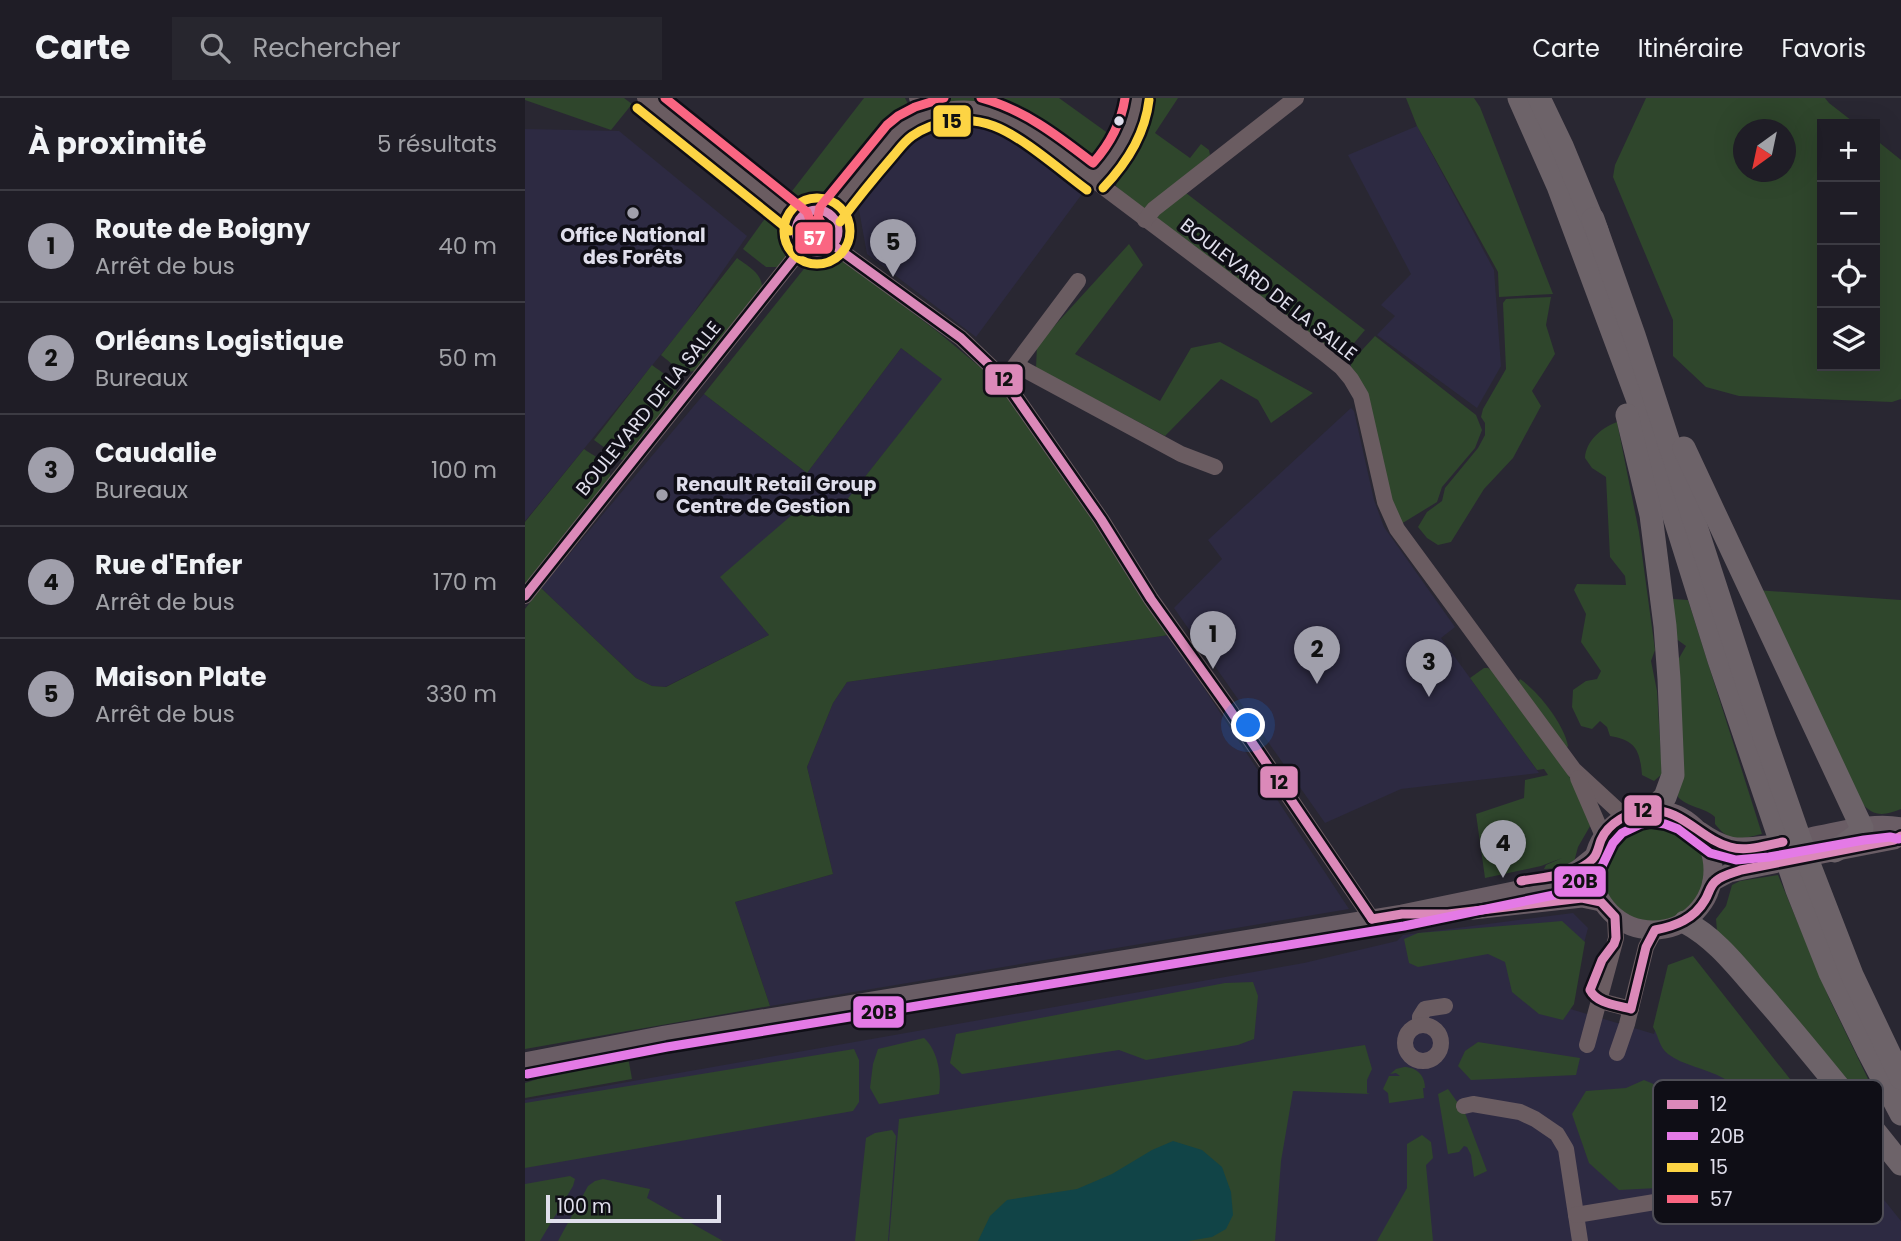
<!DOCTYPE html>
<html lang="fr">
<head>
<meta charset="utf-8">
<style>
	:root { --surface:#1f1d26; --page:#27262e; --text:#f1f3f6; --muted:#a1a2a7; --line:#3c3b43; --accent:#a09fab }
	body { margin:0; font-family:Poppins,sans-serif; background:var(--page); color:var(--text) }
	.controls { position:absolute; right:21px; top:21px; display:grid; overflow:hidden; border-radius:0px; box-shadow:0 7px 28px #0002 }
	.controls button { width:63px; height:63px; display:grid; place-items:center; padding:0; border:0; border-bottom:2px solid var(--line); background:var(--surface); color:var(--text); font:35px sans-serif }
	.compass { position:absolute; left:1208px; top:21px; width:63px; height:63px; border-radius:50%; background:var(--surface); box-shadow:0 7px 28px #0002; rotate:213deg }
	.scale { position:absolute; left:21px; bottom:18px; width:175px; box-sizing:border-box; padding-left:7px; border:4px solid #e0dfec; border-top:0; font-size:19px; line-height:24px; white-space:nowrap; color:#e0dfec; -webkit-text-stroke:5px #0f0e16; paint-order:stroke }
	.you { position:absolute; left:724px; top:628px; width:24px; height:24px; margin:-18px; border:5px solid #fff; border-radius:50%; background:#1a73e8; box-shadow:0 0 0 10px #1a73e833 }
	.badge { display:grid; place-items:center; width:46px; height:46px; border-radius:50%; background:var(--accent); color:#111; font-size:23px; font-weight:700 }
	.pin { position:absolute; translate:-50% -58px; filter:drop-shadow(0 2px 4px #0008) }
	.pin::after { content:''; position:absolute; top:37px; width:24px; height:21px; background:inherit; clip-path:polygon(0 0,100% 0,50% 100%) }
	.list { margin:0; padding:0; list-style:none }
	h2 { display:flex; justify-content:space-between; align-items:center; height:91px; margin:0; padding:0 28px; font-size:30px }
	h2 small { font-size:23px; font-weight:400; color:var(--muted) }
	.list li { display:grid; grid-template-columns:46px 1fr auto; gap:21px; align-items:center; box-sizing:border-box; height:112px; padding:0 28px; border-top:2px solid var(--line) }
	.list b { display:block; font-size:26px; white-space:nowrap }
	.list p { margin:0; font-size:23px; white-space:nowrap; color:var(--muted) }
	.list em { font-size:23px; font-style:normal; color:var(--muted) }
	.icon { flex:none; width:38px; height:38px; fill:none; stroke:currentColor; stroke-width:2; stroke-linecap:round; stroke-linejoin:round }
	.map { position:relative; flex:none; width:1376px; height:1143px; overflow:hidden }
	header { display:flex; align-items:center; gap:42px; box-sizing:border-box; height:98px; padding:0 35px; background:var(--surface); border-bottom:2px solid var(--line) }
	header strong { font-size:33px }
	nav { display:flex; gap:38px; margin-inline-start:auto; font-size:24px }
	.search { width:490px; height:63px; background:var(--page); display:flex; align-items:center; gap:18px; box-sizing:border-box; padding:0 24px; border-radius:0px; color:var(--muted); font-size:26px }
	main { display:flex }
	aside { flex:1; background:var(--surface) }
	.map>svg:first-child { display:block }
	.built { fill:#2d2a42 }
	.green { fill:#2f462c; fill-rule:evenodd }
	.water { fill:#114447 }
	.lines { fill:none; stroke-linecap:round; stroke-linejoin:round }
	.minor { stroke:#6a5c61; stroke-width:16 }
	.major { stroke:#6a5d65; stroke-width:19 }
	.highway { stroke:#6d6369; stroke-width:23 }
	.bus-1-casing { stroke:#0f0e16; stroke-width:14 }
	.bus-2-casing { stroke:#0f0e16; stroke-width:14 }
	.bus-3-casing { stroke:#0f0e16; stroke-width:14 }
	.bus-4-casing { stroke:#0f0e16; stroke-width:14 }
	.bus-1 { stroke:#db89b9; stroke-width:9 }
	.bus-2 { stroke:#e47ae6; stroke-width:9 }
	.bus-3 { stroke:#fdd444; stroke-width:9 }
	.bus-4 { stroke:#fa6682; stroke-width:9 }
	.bus-dot { fill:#e0dfec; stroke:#0f0e16; stroke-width:2.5 }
	.poi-dot { fill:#a09fab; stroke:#0f0e16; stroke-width:2.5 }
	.labels { text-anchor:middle; stroke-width:7; stroke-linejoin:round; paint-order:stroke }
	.poi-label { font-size:19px; font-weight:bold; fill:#e0dfec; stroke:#0f0e16 }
	.street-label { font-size:19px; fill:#e0dfec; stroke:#0f0e16 }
	.key { fill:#0f0e16; stroke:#4e4d56; stroke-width:2 }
	.key-label { font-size:19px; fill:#e0dfec }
	.line-badge { stroke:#0f0e16; stroke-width:2.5 }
	.badge-label { font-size:19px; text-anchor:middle; font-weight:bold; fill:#fff }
	.pale-badge-label { font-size:19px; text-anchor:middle; font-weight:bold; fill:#111 }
</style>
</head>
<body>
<header>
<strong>Carte</strong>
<div class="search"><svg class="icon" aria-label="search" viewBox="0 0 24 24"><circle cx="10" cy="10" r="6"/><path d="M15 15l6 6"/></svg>Rechercher</div>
<nav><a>Carte</a><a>Itinéraire</a><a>Favoris</a></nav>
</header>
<main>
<aside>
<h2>À proximité<small>5 résultats</small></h2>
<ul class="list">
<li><span class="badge">1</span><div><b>Route de Boigny</b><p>Arrêt de bus</p></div><em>40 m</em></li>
<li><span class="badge">2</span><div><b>Orléans Logistique</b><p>Bureaux</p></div><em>50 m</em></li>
<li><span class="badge">3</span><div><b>Caudalie</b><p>Bureaux</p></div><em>100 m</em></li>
<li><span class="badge">4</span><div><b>Rue d'Enfer</b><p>Arrêt de bus</p></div><em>170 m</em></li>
<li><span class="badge">5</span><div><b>Maison Plate</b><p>Arrêt de bus</p></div><em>330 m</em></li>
</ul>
</aside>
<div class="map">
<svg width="1376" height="1143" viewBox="0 0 1376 1143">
	<rect width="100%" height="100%" fill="#292732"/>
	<g class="built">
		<path d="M441,21L457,25L482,35L560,92L451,239L342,156L332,101L368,56L388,37L399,30L421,23Z"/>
		<path d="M892,28L969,172L976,268L952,310L852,237L870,218L856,207L886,176L823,57Z"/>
		<path d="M0,31L94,33L222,138L160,227L0,423Z"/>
		<path d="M376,250L418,281L317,408L196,479L244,537L140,589L127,588L111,580L16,490L179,296L282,375Z"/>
		<path d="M826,310L829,313L849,402L859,429L930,529L916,540L1014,675L876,691L800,725L649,510L697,461L683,442Z"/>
		<path d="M644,537L824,811L245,908L210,804L308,776L282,669L308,605L322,584Z"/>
		<path d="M1048,815L1063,830L1042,910L1129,936L1148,870L1210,917L1376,1123V1143H0V1002L779,865L872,843L878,837Z"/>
	</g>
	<g class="green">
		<path d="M0,0H99L107,6L86,32L0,2Z"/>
		<path d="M339,0H380L386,12L385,18L307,104C297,110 279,111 268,106L264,97Z"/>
		<path d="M401,0H534L591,41L583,54L575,59L555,60L510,29L406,6Z"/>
		<path d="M622,0H653L630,35L665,60L676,46L684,52L685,57L620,111L615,110L591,88C593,74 599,66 605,53C614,37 620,18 622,0Z"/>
		<path d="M881,0H949L955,9L1028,196L974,199L973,174L892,28Z"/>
		<path d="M1121,0H1300L1304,5L1331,26H1297V268H1350V41L1376,62V301L1367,304L1214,298L1181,289L1148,258V222L1088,79L1090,67ZM1218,32H1260V74H1218Z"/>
		<path d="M661,95L840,232L824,251L815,257L810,256L635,125L632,120L636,113Z"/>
		<path d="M249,108L267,126L268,150L254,169H241L218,151Z"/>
		<path d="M604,146L618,167L550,256L635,303L666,250L695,244L788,295L746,325L733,302L696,281L640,338L511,270L512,247Z"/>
		<path d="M311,157L413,234L473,284L545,388L644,537L322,584L308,605L282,669L308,776L210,804L245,908L0,951V511L16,490L111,580L127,588L141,589L244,537L195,479L289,398L317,408L417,281L376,250L282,375L179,296L282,167L297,164Z"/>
		<path d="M212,160C224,169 239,176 237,193L175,271C158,279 149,267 136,257Z"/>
		<path d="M1026,199L1021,227L1030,256L1007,293L1016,308L988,360L959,391L926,444L913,447L902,440L893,429L902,414L917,403L920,390L953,350L960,337V325L956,319L958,311L981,271L978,205L981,201Z"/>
		<path d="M850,238L951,317L957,332L950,350L917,389L912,404L876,426L868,406L826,270V264Z"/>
		<path d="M127,267C137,275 151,281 152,295L103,360L97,362L69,342Z"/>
		<path d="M1092,324L1114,434L1130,552L1126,563L1132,593L1137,676L1129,683L1117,677C1115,653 1111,642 1085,638L1082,629L1075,623L1067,631L1056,628L1047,609L1048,592L1061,583L1072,581L1076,573L1056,544L1061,516L1049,492L1052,486L1101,487L1100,478L1085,459L1081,379L1067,370L1060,360C1061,343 1076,330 1092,324Z"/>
		<path d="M59,351C72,360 84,364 86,382L0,489V424Z"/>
		<path d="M1231,492L1376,502V711C1359,718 1348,719 1336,704Z"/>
		<path d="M1148,501L1163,502L1237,736C1214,741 1206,746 1190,726V719C1180,709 1163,710 1153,699L1154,677L1153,562L1161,548L1150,540Z"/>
		<path d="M959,570H963L971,575L1046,681L1068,723L1053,749L1049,764L1039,770L1019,771L1021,767L1037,760L1016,768L960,780L951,716L999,700L1000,682L1023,677L1019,671L1012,672L945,580Z"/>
		<path d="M995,581C1013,593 1039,626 1043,648L1040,652L992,586Z"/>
		<circle cx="1129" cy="774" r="53"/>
		<path d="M1253,777L1304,900L1344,983L1355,1012L1347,1020L1192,833L1191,821L1201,808L1207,787L1215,783Z"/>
		<path d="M1037,823L1060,844L1049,906L1038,922L1014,916L987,894L980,864L963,856L893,869L884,865L879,841L893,835Z"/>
		<path d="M1168,858L1328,1061L1327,1071L1319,1069C1280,1037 1242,1005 1198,980C1182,971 1157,967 1143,956C1134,949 1134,939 1128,929L1143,867Z"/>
		<path d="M728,884L733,898L729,941L713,947L621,962L594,952L437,976L425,965L431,936L700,885Z"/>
		<path d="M399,940C413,952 417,979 414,996L354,1006L345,990L348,966L353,951Z"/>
		<path d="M953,944L1055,960L1051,977L946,982L933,968L940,953Z"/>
		<path d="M840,947L847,971L842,982V995L845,996L768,993L756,1063L750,1143H364L374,1021Z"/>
		<path d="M329,951L334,962V1004L328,1013L0,1070V1005Z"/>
		<path d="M102,953L107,981L0,1000V985Z"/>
		<path d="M879,969C892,969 900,978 900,990H898L899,1000L864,1005L863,995L858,991L864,978H875L871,975L865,976L871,971Z"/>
		<path d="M1119,982L1176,1006L1235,1043L1223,1081L1152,1089L1094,1092L1064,1065L1047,1016L1061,993L1101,990Z"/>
		<path d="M923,991L940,1015L962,1073L949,1079L946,1057L942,1049L939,1048L934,1054L923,1056L913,996Z"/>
		<path d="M367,1032L371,1038L363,1143H330L341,1040L350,1035Z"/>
		<path d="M897,1037L906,1044L908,1060L901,1067L908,1143H852L882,1090V1046Z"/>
		<path d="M45,1078L50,1081L48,1088L15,1143H0V1086Z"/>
		<path d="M78,1081L125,1091L122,1100L198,1143H33L63,1088L70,1083Z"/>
	</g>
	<path class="water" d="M648,1043L677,1052L697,1069L706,1094L708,1117L701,1131L687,1139L663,1143H453L465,1118L482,1102L552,1091L587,1076L627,1052Z"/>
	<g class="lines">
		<g class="minor">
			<path d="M120,0L273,123"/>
			<path d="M392,0L401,17"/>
			<path d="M569,82C591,60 610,33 612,0"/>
			<circle cx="292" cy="133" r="21"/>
			<path d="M305,116C322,95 338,74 355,54C362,46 369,36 377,30C403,10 444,5 474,17C493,25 511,39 528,51L800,256L816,269L826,281L836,298L860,404L872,431L1049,672L1100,719"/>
			<path d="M620,122L629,111L771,0"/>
			<path d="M308,147L436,240L477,279L576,421L626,501L703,609L847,821"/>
			<path d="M491,267L656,356L690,369"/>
			<path d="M485,274L553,183"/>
			<path d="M0,498L278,149"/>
			<path d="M1053,680L1078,738"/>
			<path d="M1075,903L1106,911"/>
			<path d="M895,927V919L900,911L920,908"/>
			<circle cx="898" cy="945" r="18"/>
			<path d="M1062,947L1091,840L1090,819"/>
			<path d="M1092,955L1102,926L1121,849L1130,832"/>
			<path d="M939,1008L948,1006L995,1014L1010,1021L1032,1036L1041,1051L1055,1143"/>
			<path d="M1051,1117L1239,1086C1250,1071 1251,1054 1254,1036"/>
		</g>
		<g class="major">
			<circle cx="1128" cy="772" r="60"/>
			<path d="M1175,733C1200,751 1212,751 1242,747"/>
			<path d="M1285,739C1314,734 1347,723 1376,729"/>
			<path d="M1292,757L1369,742L1376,738"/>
			<path d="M1187,784L1204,775L1249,766"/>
			<path d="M948,812L1057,800L1076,804"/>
			<path d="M0,964L140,937L877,816L1027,785L1053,771L1069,758"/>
		</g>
		<g class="highway">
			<path d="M994,0L1033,88L1112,300L1194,562L1272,792L1305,875L1343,953L1376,1016"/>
			<path d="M1014,0L1037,48L1072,133"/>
			<path d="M1068,121L1109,237L1240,641L1279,753L1327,877L1376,980"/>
			<path d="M1102,317L1126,417L1140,528L1144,581L1148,677L1140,699L1126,712"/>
			<path d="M1159,350L1337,730L1331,738L1310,753"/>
			<path d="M1160,824C1192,841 1213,870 1237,897C1285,952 1330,1009 1376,1066"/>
		</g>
		<g class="bus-1-casing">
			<g id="bus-1">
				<circle cx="292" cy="133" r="21"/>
				<path d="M308,147L436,240L477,279L576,421L626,501L703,609L847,821"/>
				<path d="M0,498L278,149"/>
				<path d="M996,783C1012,780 1041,778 1053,771C1059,768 1067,763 1070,758C1073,753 1074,747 1076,742C1083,725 1105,713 1123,712C1157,710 1175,741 1205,749C1222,754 1241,747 1258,744"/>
				<path d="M847,821L877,816H923L1057,800L1076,804L1090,819L1091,840L1089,846L1077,862L1065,892C1072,906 1092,907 1106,911L1121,849L1130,832C1151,828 1169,821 1180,802C1184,796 1185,787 1191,783C1197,777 1208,775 1216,772L1369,742L1376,738"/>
			</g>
		</g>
		<g class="bus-2-casing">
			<path id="bus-2" d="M2,976L142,949L879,828L1029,797L1060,781L1077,768L1088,745L1097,735L1116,726L1126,724L1140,726L1153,731L1185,755L1211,762L1244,759L1339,742L1365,739L1374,741"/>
		</g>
		<g class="bus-3-casing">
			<g id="bus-3">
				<path d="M112,10L265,133"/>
				<path d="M578,90C602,65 620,37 624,2"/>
				<circle cx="292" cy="133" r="33"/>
				<path d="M315,124C332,101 350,79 369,57C374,51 380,43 387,38C410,22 443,18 469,28C498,39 536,73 562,92"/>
			</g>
		</g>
		<g class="bus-4-casing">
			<g id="bus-4">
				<path d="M140,0L282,114L285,122L284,136L288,140L298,138L301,133L293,119L295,109L362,27L373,18L390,9L419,0"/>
				<path d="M456,0C500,12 533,38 568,65C585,46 596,26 600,0"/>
			</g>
		</g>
		<use href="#bus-1" class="bus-1"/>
		<use href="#bus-2" class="bus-2"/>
		<use href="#bus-3" class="bus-3"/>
		<use href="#bus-4" class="bus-4"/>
	</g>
	<circle class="bus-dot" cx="594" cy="23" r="6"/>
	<g class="poi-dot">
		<circle cx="108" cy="115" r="7"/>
		<circle cx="137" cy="397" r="7"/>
	</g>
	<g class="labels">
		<g class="poi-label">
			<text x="108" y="144">Office National<tspan x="108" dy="22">des Forêts</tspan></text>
			<text x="151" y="393" text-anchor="start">Renault Retail Group<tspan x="151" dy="22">Centre de Gestion</tspan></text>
		</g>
		<g class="street-label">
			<text transform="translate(744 191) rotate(38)" y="7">BOULEVARD DE LA SALLE</text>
			<text transform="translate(123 310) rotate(-51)" y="7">BOULEVARD DE LA SALLE</text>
		</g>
	</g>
	<rect x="1128" y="982" width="230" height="144" rx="10" class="key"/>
	<rect x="1142" y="1002" width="31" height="9" fill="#db89b9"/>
	<rect x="1142" y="1034" width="31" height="8" fill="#e47ae6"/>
	<rect x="1142" y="1065" width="31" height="9" fill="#fdd444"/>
	<rect x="1142" y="1097" width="31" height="8" fill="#fa6682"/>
	<g class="key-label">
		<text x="1185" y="1013">12</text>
		<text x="1185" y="1045">20B</text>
		<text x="1185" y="1076">15</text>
		<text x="1185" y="1108">57</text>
	</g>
	<g class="line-badge">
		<rect x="407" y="6" width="40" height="34" rx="7" fill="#fdd444"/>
		<rect x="269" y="123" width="40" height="34" rx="7" fill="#fa6682"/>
		<rect x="459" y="265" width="40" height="33" rx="7" fill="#db89b9"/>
		<rect x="734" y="667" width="40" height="34" rx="7" fill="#db89b9"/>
		<rect x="1098" y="696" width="40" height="33" rx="7" fill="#db89b9"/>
		<rect x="1028" y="767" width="54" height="33" rx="7" fill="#e47ae6"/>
		<rect x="327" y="897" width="53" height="34" rx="7" fill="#e47ae6"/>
	</g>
	<g class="badge-label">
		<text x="289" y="147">57</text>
	</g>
	<g class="pale-badge-label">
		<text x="427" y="30">15</text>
		<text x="479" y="288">12</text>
		<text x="754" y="691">12</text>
		<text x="1118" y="719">12</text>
		<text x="1055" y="790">20B</text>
		<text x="354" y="921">20B</text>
	</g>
</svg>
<div class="controls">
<button>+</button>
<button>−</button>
<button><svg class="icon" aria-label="locate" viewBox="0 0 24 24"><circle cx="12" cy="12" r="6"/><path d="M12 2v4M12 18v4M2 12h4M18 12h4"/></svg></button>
<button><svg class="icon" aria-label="layers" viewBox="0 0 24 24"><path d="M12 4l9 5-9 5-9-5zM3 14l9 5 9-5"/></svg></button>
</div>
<svg class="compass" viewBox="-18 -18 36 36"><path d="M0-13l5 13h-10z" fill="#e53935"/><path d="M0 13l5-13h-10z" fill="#a1a2a7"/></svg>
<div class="scale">100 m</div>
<div class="you"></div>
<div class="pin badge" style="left:688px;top:571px">1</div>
<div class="pin badge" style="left:792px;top:586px">2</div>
<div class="pin badge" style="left:904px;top:599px">3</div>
<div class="pin badge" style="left:978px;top:780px">4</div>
<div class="pin badge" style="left:368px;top:179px">5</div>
</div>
</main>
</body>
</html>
